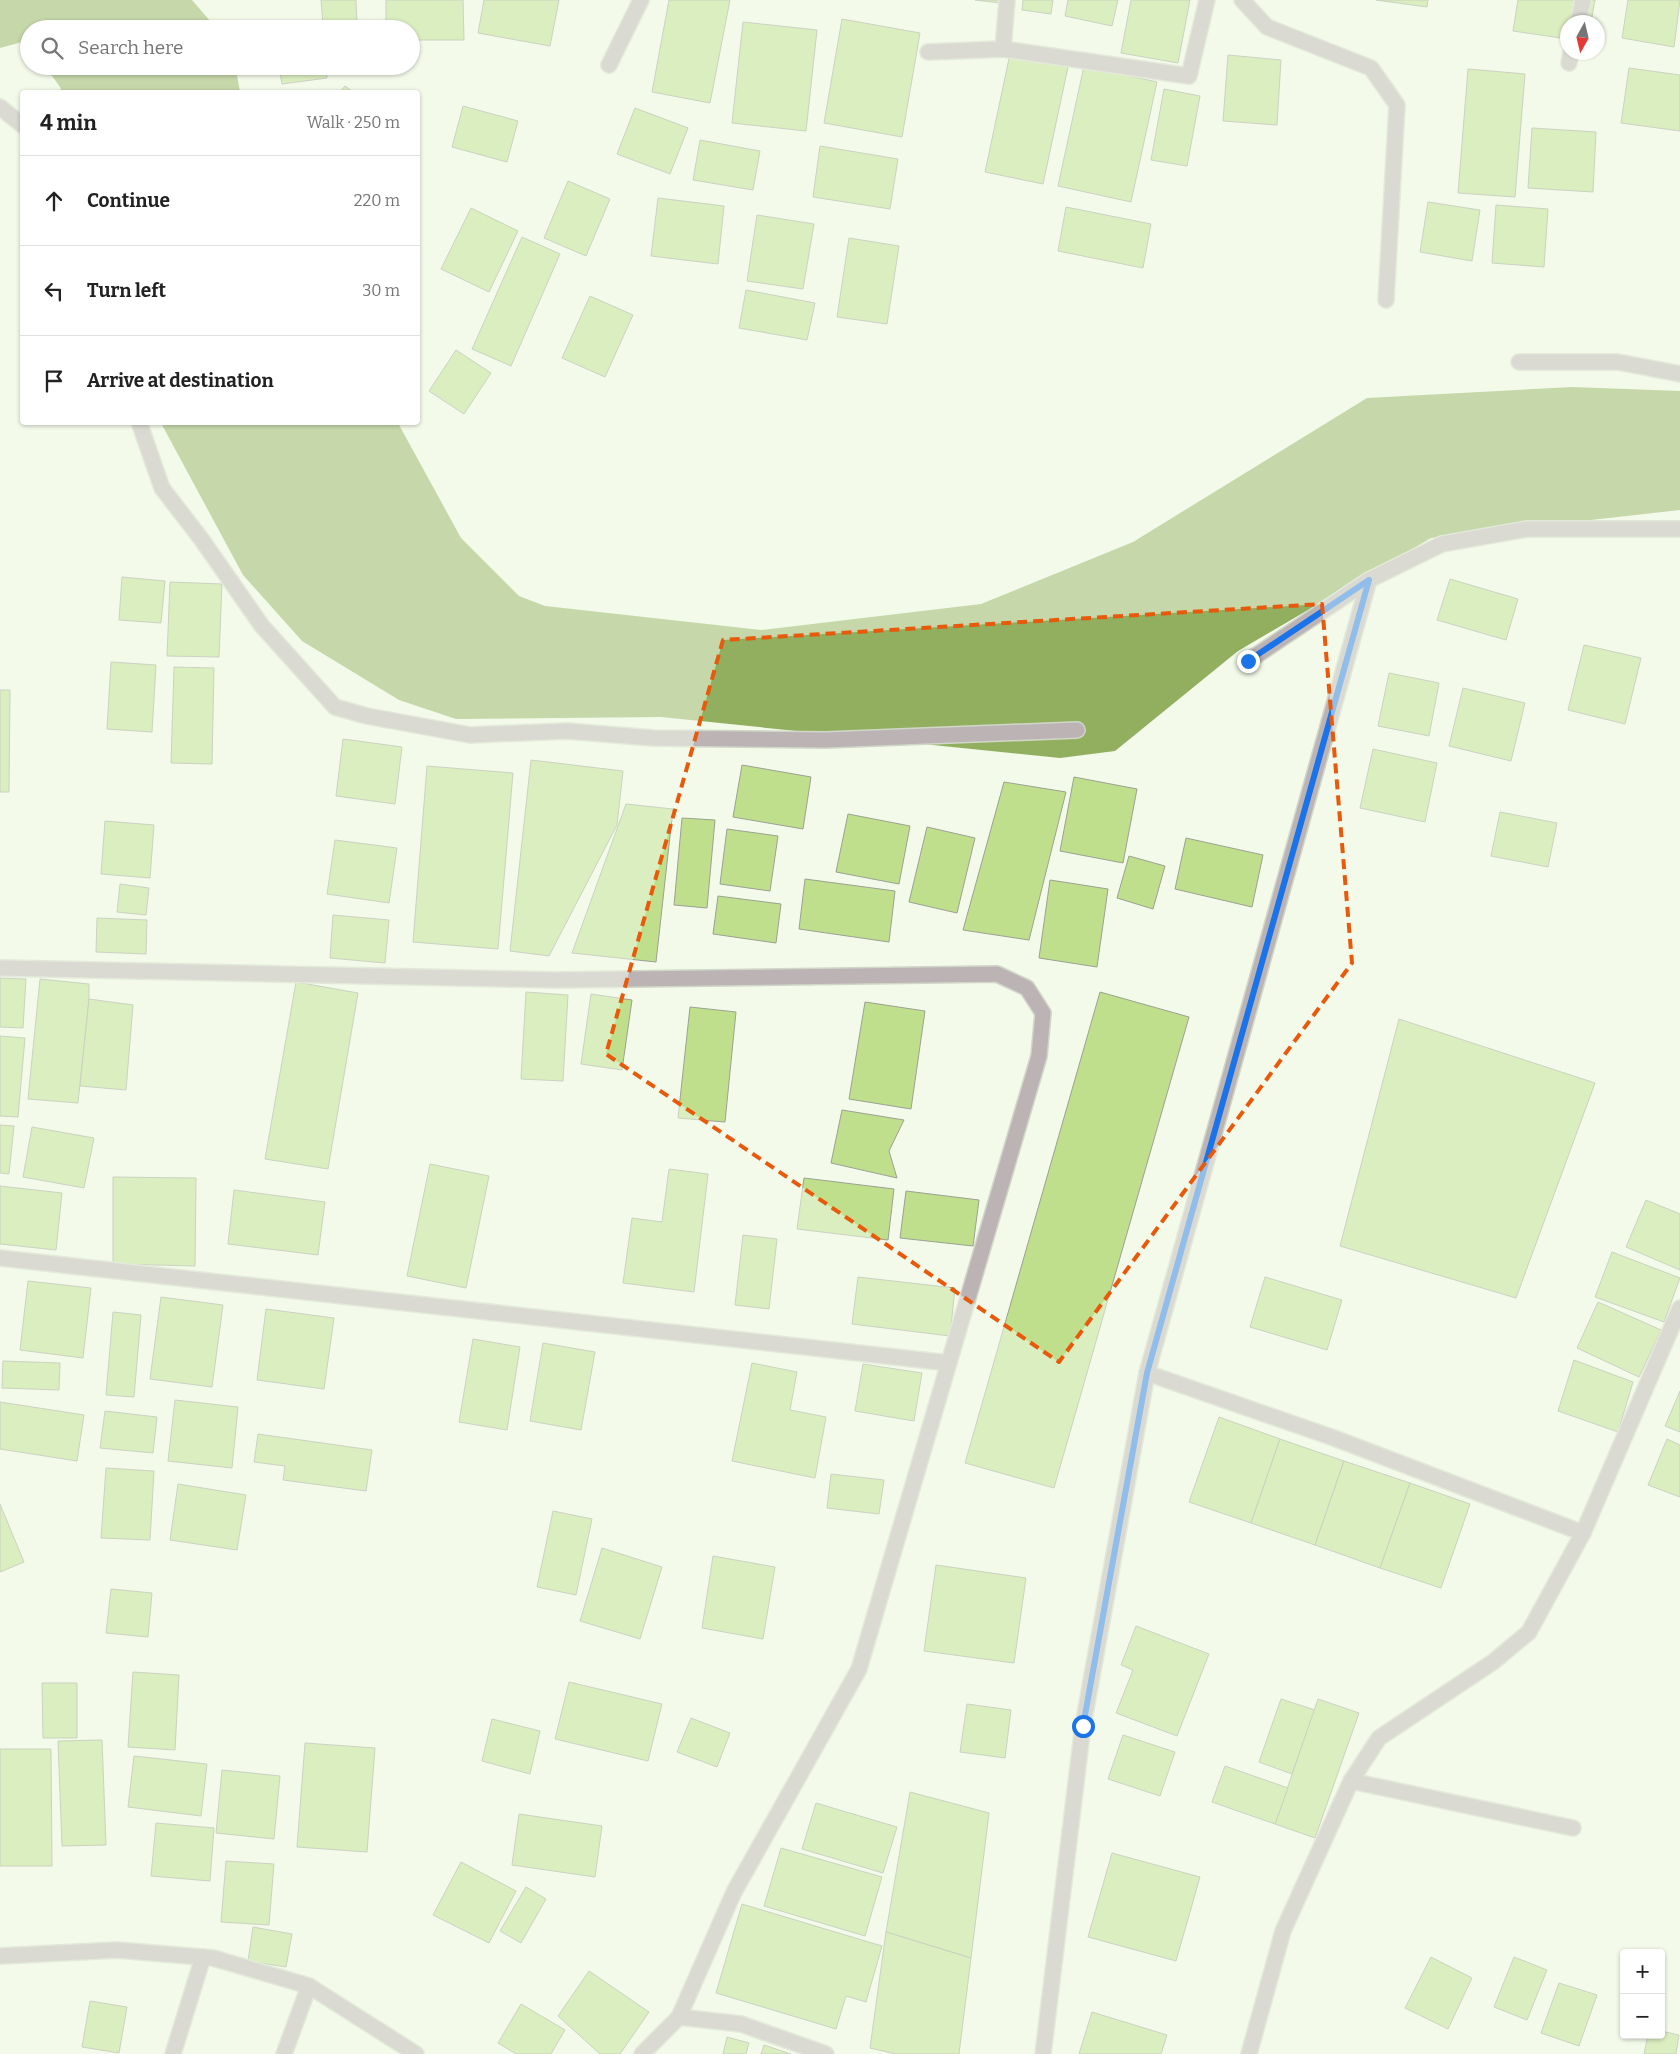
<!DOCTYPE html>
<html lang="en">
<head>
<meta charset="utf-8">
<style>
	:root { --surface:#fff; --page:#f6f6f6; --text:#222; --muted:#767676; --line:#e0e0e0 }
	body { margin:0; font-family:Bitter,serif; background:var(--page); color:var(--text) }
	.controls { position:absolute; right:15px; bottom:15px; display:grid; overflow:hidden; border-radius:5px; box-shadow:0 1px 4px #0004 }
	.controls button { width:45px; height:45px; display:grid; place-items:center; padding:0; border:0; border-bottom:1px solid var(--line); background:var(--surface); color:var(--text); font:25px sans-serif }
	.compass { position:absolute; left:1560px; top:15px; width:45px; height:45px; border-radius:50%; background:var(--surface); box-shadow:0 1px 4px #0004; rotate:188deg }
	.stop { position:absolute; width:15px; height:15px; margin:-11px; border:4px solid #1a73e8; border-radius:50%; background:#fff }
	.stop.end { background:#1a73e8; border-color:#fff; box-shadow:0 1px 5px #0008 }
	.list { margin:0; padding:0; list-style:none }
	h2 { display:flex; justify-content:space-between; align-items:center; height:65px; margin:0; padding:0 20px; font-size:21px }
	h2 small { font-size:16px; font-weight:400; color:var(--muted) }
	.list li { display:grid; grid-template-columns:32px 1fr auto; gap:15px; align-items:center; box-sizing:border-box; height:90px; padding:0 20px; border-top:1px solid var(--line) }
	.list b { display:block; font-size:19px; white-space:nowrap }
	.list em { font-size:16px; font-style:normal; color:var(--muted) }
	.icon { flex:none; width:28px; height:28px; fill:none; stroke:currentColor; stroke-width:2; stroke-linecap:round; stroke-linejoin:round }
	.map { position:relative; flex:none; width:1680px; height:2054px; overflow:hidden }
	.search { position:absolute; background:var(--surface); box-shadow:0 1px 4px #0004; left:20px; top:20px; width:400px; height:55px; display:flex; align-items:center; gap:12px; box-sizing:border-box; padding:0 18px; border-radius:28px; color:var(--muted); font-size:19px }
	.panel { position:absolute; background:var(--surface); box-shadow:0 1px 4px #0004; left:20px; top:90px; width:400px; height:335px; border-radius:5px }
	.map>svg:first-child { display:block }
	.water { fill:#91af5e }
	.building { fill:#bfdf8c; stroke:#9ba292 }
	.lines { fill:none; stroke-linecap:round; stroke-linejoin:round }
	.minor-casing { stroke:#d1d7c8; stroke-width:18 }
	.minor { stroke:#bcb3b5; stroke-width:15 }
	.route { stroke:#1a73e8; stroke-width:6 }
	.marked { fill:none; stroke:#e8590c; stroke-width:4; stroke-dasharray:10 6; stroke-linejoin:round }
</style>
</head>
<body>
<div class="map">
<svg width="1680" height="2054" viewBox="0 0 1680 2054">
	<rect width="100%" height="100%" fill="#f3fae9"/>
	<g class="water">
		<path d="M0,0H192L217,29H29V44L26,41L0,48Z"/>
		<path d="M45,66H233L237,75L240,92H62L60,87Z"/>
		<path d="M1572,387L1680,391V510L1431,538L1238,651L1115,751L1060,758L661,717L456,719L399,700L302,641L243,575L161,423H398L461,538L519,596L545,606L761,630L981,604L1133,542L1367,398Z"/>
	</g>
	<g class="building">
		<path d="M321,0H356L357,23L323,25Z"/>
		<path d="M386,0H463L464,40H411V29H386Z"/>
		<path d="M484,0H559L550,46L478,33Z"/>
		<path d="M669,0H730L710,103L652,92Z"/>
		<path d="M975,0H1000V3Z"/>
		<path d="M1023,0H1053L1051,14L1022,10Z"/>
		<path d="M1068,0H1118L1112,26L1065,16Z"/>
		<path d="M1131,0H1190L1178,63L1121,53Z"/>
		<path d="M1376,0H1428L1427,7Z"/>
		<path d="M1518,0H1595L1591,22H1568V39L1513,31Z"/>
		<path d="M1628,0H1680L1674,47L1622,38Z"/>
		<path d="M842,19L920,33L902,137L824,123Z"/>
		<path d="M743,22L817,30L806,131L732,123Z"/>
		<path d="M1010,54L1068,67L1043,184L985,172Z"/>
		<path d="M1228,55L1281,60L1277,125L1223,121Z"/>
		<path d="M279,66H326L327,78L282,84Z"/>
		<path d="M1084,66L1157,82L1131,202L1058,186Z"/>
		<path d="M1629,68L1680,75V131L1621,123Z"/>
		<path d="M1468,69L1525,74L1515,197L1458,193Z"/>
		<path d="M345,86L353,92H340Z"/>
		<path d="M1164,89L1200,96L1187,166L1151,160Z"/>
		<path d="M463,106L518,121L507,162L452,147Z"/>
		<path d="M635,108L688,128L670,174L617,154Z"/>
		<path d="M1532,128L1596,132L1593,192L1528,188Z"/>
		<path d="M700,140L760,151L753,190L693,180Z"/>
		<path d="M820,146L898,159L890,209L813,197Z"/>
		<path d="M568,181L610,199L586,256L544,238Z"/>
		<path d="M658,198L724,206L718,264L651,256Z"/>
		<path d="M1428,202L1480,210L1472,261L1420,252Z"/>
		<path d="M1496,205L1548,209L1544,267L1492,263Z"/>
		<path d="M1066,207L1151,224L1143,268L1058,251Z"/>
		<path d="M471,208L518,231L489,292L441,269Z"/>
		<path d="M757,215L814,224L803,289L747,281Z"/>
		<path d="M522,237L560,254L511,366L472,349Z"/>
		<path d="M849,238L899,246L887,324L837,317Z"/>
		<path d="M746,290L815,303L807,340L739,328Z"/>
		<path d="M590,296L633,315L605,377L562,358Z"/>
		<path d="M456,350L491,373L464,414L429,391Z"/>
		<path d="M122,577L165,581L161,623L119,620Z"/>
		<path d="M1450,579L1518,599L1506,640L1437,620Z"/>
		<path d="M170,582L222,584L219,657L167,656Z"/>
		<path d="M1584,645L1641,658L1625,724L1568,710Z"/>
		<path d="M111,662L156,665L152,732L107,729Z"/>
		<path d="M174,667L214,668L212,764L171,763Z"/>
		<path d="M1389,673L1439,683L1429,736L1378,726Z"/>
		<path d="M1463,688L1525,703L1511,761L1449,746Z"/>
		<path d="M0,690H10L9,792H0Z"/>
		<path d="M343,739L402,747L395,804L336,796Z"/>
		<path d="M1373,749L1437,763L1425,822L1360,808Z"/>
		<path d="M531,760L623,771L617,825L549,956L510,951Z"/>
		<path d="M742,765L811,777L803,829L733,817Z"/>
		<path d="M427,766L513,773L498,949L413,942Z"/>
		<path d="M1074,777L1137,789L1123,863L1060,851Z"/>
		<path d="M1004,782L1066,792L1029,940L963,930Z"/>
		<path d="M626,804L673,809L656,962L572,953Z"/>
		<path d="M1500,812L1557,823L1548,867L1491,856Z"/>
		<path d="M848,814L910,826L899,884L836,872Z"/>
		<path d="M682,818L715,820L707,908L674,905Z"/>
		<path d="M105,821L154,825L150,878L101,874Z"/>
		<path d="M927,827L975,838L957,913L909,902Z"/>
		<path d="M727,829L778,836L770,891L720,884Z"/>
		<path d="M1186,838L1263,855L1252,907L1175,889Z"/>
		<path d="M335,840L397,848L389,903L327,894Z"/>
		<path d="M1129,856L1165,866L1153,909L1117,898Z"/>
		<path d="M805,879L895,891L889,942L799,929Z"/>
		<path d="M1050,880L1108,889L1097,967L1039,958Z"/>
		<path d="M120,884L149,888L146,915L117,912Z"/>
		<path d="M718,896L781,904L776,943L713,934Z"/>
		<path d="M333,915L389,920L385,963L330,958Z"/>
		<path d="M97,918L147,920L146,954L96,952Z"/>
		<path d="M0,978L26,979L23,1028L0,1027Z"/>
		<path d="M40,979L89,984V999L78,1103L28,1099Z"/>
		<path d="M296,982L358,993L328,1169L265,1159Z"/>
		<path d="M526,992L568,995L563,1081L521,1079Z"/>
		<path d="M1100,992L1189,1017L1054,1488L965,1463Z"/>
		<path d="M591,994L632,1000L622,1070L581,1064Z"/>
		<path d="M89,999L133,1005L126,1090L80,1086Z"/>
		<path d="M865,1002L925,1011L911,1109L849,1099Z"/>
		<path d="M690,1007L736,1012L725,1122L678,1118Z"/>
		<path d="M1399,1019L1595,1083L1516,1298L1340,1246Z"/>
		<path d="M0,1036L25,1038L18,1117L0,1116Z"/>
		<path d="M842,1110L904,1120L889,1151L897,1178L831,1163Z"/>
		<path d="M0,1125L14,1126L9,1174L0,1173Z"/>
		<path d="M32,1127L94,1138L84,1188L23,1177Z"/>
		<path d="M430,1164L489,1176L466,1288L407,1276Z"/>
		<path d="M669,1169L708,1174L694,1292L623,1283L632,1218L662,1222Z"/>
		<path d="M113,1177L196,1178L195,1266L113,1264Z"/>
		<path d="M804,1178L894,1189L888,1240L797,1229Z"/>
		<path d="M0,1186L62,1193L56,1250L0,1244Z"/>
		<path d="M234,1190L325,1202L318,1255L228,1244Z"/>
		<path d="M906,1191L979,1200L973,1246L900,1238Z"/>
		<path d="M1646,1200L1680,1214V1270L1626,1247Z"/>
		<path d="M743,1235L777,1239L769,1309L735,1305Z"/>
		<path d="M1612,1252L1680,1278L1664,1322L1595,1297Z"/>
		<path d="M858,1277L955,1288L950,1336L852,1324Z"/>
		<path d="M1265,1277L1342,1300L1327,1350L1250,1327Z"/>
		<path d="M28,1281L91,1288L83,1358L20,1350Z"/>
		<path d="M161,1297L223,1305L212,1387L150,1379Z"/>
		<path d="M1598,1302L1661,1330L1639,1377L1577,1348Z"/>
		<path d="M266,1309L334,1318L324,1389L257,1380Z"/>
		<path d="M113,1312L141,1315L134,1397L106,1395Z"/>
		<path d="M473,1339L520,1347L507,1430L459,1422Z"/>
		<path d="M543,1343L595,1352L581,1430L530,1421Z"/>
		<path d="M1574,1360L1633,1382L1618,1432L1558,1411Z"/>
		<path d="M3,1361L60,1363L59,1390L2,1388Z"/>
		<path d="M752,1363L797,1372L790,1410L826,1417L815,1478L732,1461Z"/>
		<path d="M863,1364L922,1373L914,1421L855,1411Z"/>
		<path d="M1680,1391V1432L1665,1426Z"/>
		<path d="M175,1400L238,1407L232,1468L168,1461Z"/>
		<path d="M0,1402L84,1415L77,1461L0,1449Z"/>
		<path d="M105,1411L157,1417L153,1453L100,1448Z"/>
		<path d="M1219,1417L1280,1439L1251,1523L1189,1502Z"/>
		<path d="M258,1434L372,1450L366,1491L283,1480L285,1466L254,1462Z"/>
		<path d="M1280,1439L1344,1461L1315,1545L1251,1523Z"/>
		<path d="M1667,1439L1680,1445V1497L1648,1485Z"/>
		<path d="M1344,1461L1410,1483L1380,1568L1315,1545Z"/>
		<path d="M106,1468L154,1471L150,1540L101,1538Z"/>
		<path d="M831,1474L884,1480L879,1514L827,1508Z"/>
		<path d="M1410,1483L1470,1504L1441,1588L1380,1568Z"/>
		<path d="M178,1484L246,1495L237,1550L170,1540Z"/>
		<path d="M0,1504L24,1562L0,1572Z"/>
		<path d="M553,1511L592,1519L576,1595L537,1587Z"/>
		<path d="M602,1548L662,1567L640,1639L580,1621Z"/>
		<path d="M713,1556L775,1567L763,1639L702,1628Z"/>
		<path d="M936,1565L1026,1578L1014,1663L924,1651Z"/>
		<path d="M111,1589L152,1593L148,1637L106,1633Z"/>
		<path d="M1136,1626L1209,1654L1177,1736L1116,1713L1133,1670L1121,1665Z"/>
		<path d="M133,1672L179,1675L175,1750L128,1747Z"/>
		<path d="M569,1682L662,1704L648,1761L555,1739Z"/>
		<path d="M42,1683H77V1738H43Z"/>
		<path d="M1281,1699L1315,1710L1292,1774L1259,1762Z"/>
		<path d="M1318,1699L1359,1713L1315,1838L1275,1824Z"/>
		<path d="M967,1704L1011,1710L1005,1758L960,1752Z"/>
		<path d="M691,1718L730,1733L717,1767L677,1752Z"/>
		<path d="M492,1719L540,1731L530,1774L482,1761Z"/>
		<path d="M1123,1735L1175,1752L1160,1796L1108,1779Z"/>
		<path d="M102,1740L106,1845L62,1846L58,1741Z"/>
		<path d="M305,1743L375,1748L367,1852L297,1847Z"/>
		<path d="M0,1749H51L52,1866H0Z"/>
		<path d="M134,1756L207,1764L201,1816L128,1807Z"/>
		<path d="M1225,1766L1288,1788L1275,1824L1212,1802Z"/>
		<path d="M222,1770L280,1776L274,1839L216,1833Z"/>
		<path d="M910,1792L989,1813L971,1958L886,1932Z"/>
		<path d="M816,1803L897,1827L883,1873L802,1849Z"/>
		<path d="M519,1814L602,1826L595,1877L512,1865Z"/>
		<path d="M156,1823L214,1828L210,1881L151,1876Z"/>
		<path d="M781,1848L882,1877L865,1936L764,1906Z"/>
		<path d="M1112,1853L1200,1877L1176,1961L1088,1937Z"/>
		<path d="M226,1861L274,1864L269,1925L221,1922Z"/>
		<path d="M461,1862L516,1891L489,1943L433,1915Z"/>
		<path d="M526,1887L546,1899L521,1943L500,1931Z"/>
		<path d="M742,1904L882,1946L866,2002L846,1996L836,2029L716,1993Z"/>
		<path d="M253,1927L292,1934L286,1967L248,1961Z"/>
		<path d="M886,1932L971,1958L959,2054H896L870,2048Z"/>
		<path d="M1431,1957L1472,1978L1448,2029L1405,2008Z"/>
		<path d="M1514,1957L1547,1970L1527,2020L1494,2007Z"/>
		<path d="M589,1971L649,2012L620,2054H600L558,2016Z"/>
		<path d="M1559,1983L1597,1995L1579,2046L1541,2033Z"/>
		<path d="M90,2001L127,2007L119,2053L82,2047Z"/>
		<path d="M521,2004L565,2030L551,2054H516L498,2043Z"/>
		<path d="M1092,2012L1167,2035L1161,2054H1079Z"/>
		<path d="M1661,2031L1679,2035L1676,2054H1644L1648,2035H1661Z"/>
		<path d="M727,2037L749,2043L746,2054H723Z"/>
		<path d="M764,2045L791,2054H761Z"/>
	</g>
	<g class="lines">
		<g class="minor-casing">
			<g id="minor">
				<path d="M1242,0L1267,27L1371,68L1397,105L1386,300"/>
				<path d="M1578,22L1583,0"/>
				<path d="M1003,49L1007,0"/>
				<path d="M928,52L1003,49L1189,76L1207,0"/>
				<path d="M1569,63L1571,52"/>
				<path d="M609,65L641,0"/>
				<path d="M0,107L22,125"/>
				<path d="M1519,362H1618L1680,374"/>
				<path d="M139,422L162,488L202,540L262,626L335,707L367,716L470,735L567,731L653,738L826,740L1077,730"/>
				<path d="M1248,661L1369,580L1442,544L1527,529H1680"/>
				<path d="M0,968L556,980L997,974L1027,988L1043,1013L1039,1056L859,1669L734,1892L679,2017"/>
				<path d="M0,1258L949,1363"/>
				<path d="M1147,1373L1334,1438L1583,1533"/>
				<path d="M1351,1781L1573,1828"/>
				<path d="M0,1956L117,1950L213,1958L309,1986"/>
				<path d="M173,2054L203,1957"/>
				<path d="M284,2054L309,1986L416,2054"/>
				<path d="M642,2054L679,2017L741,2024L826,2054"/>
				<path d="M1043,2054L1083,1725L1147,1373L1369,580"/>
				<path d="M1249,2054L1283,1931L1351,1781L1379,1738L1493,1662L1529,1632L1583,1533L1680,1308"/>
			</g>
		</g>
		<use href="#minor" class="minor"/>
	</g>
	<g class="lines">
		<path class="route" d="M1083,1726L1147,1373L1369,580L1248,661"/>
	</g>
	<path d="M0 0H1680V2054H0ZM1322,604L1352,963L1059,1362L606,1054L723,640Z" fill="#f3fae9" fill-opacity=".55" fill-rule="evenodd"/>
	<path class="marked" d="M1322,604L1352,963L1059,1362L606,1054L723,640Z"/>
</svg>
<div class="controls">
<button>+</button>
<button>−</button>
</div>
<svg class="compass" viewBox="-18 -18 36 36"><path d="M0-13l5 13h-10z" fill="#e53935"/><path d="M0 13l5-13h-10z" fill="#767676"/></svg>
<div class="stop" style="left:1083px;top:1726px"></div>
<div class="stop end" style="left:1248px;top:661px"></div>
<div class="search"><svg class="icon" aria-label="search" viewBox="0 0 24 24"><circle cx="10" cy="10" r="6"/><path d="M15 15l6 6"/></svg>Search here</div>
<section class="panel">
<h2>4 min<small>Walk · 250 m</small></h2>
<ul class="list">
<li><svg class="icon" aria-label="ahead" viewBox="0 0 24 24"><path d="M12 20V5M6 11l6-6 6 6"/></svg><div><b>Continue</b></div><em>220 m</em></li>
<li><svg class="icon" aria-label="left" viewBox="0 0 24 24"><path d="M17 20v-9H6M10 6l-5 5 5 5"/></svg><div><b>Turn left</b></div><em>30 m</em></li>
<li><svg class="icon" aria-label="arrive" viewBox="0 0 24 24"><path d="M6 21V4h12l-3 4 3 4H6"/></svg><div><b>Arrive at destination</b></div></li>
</ul>
</section>
</div>
</body>
</html>
